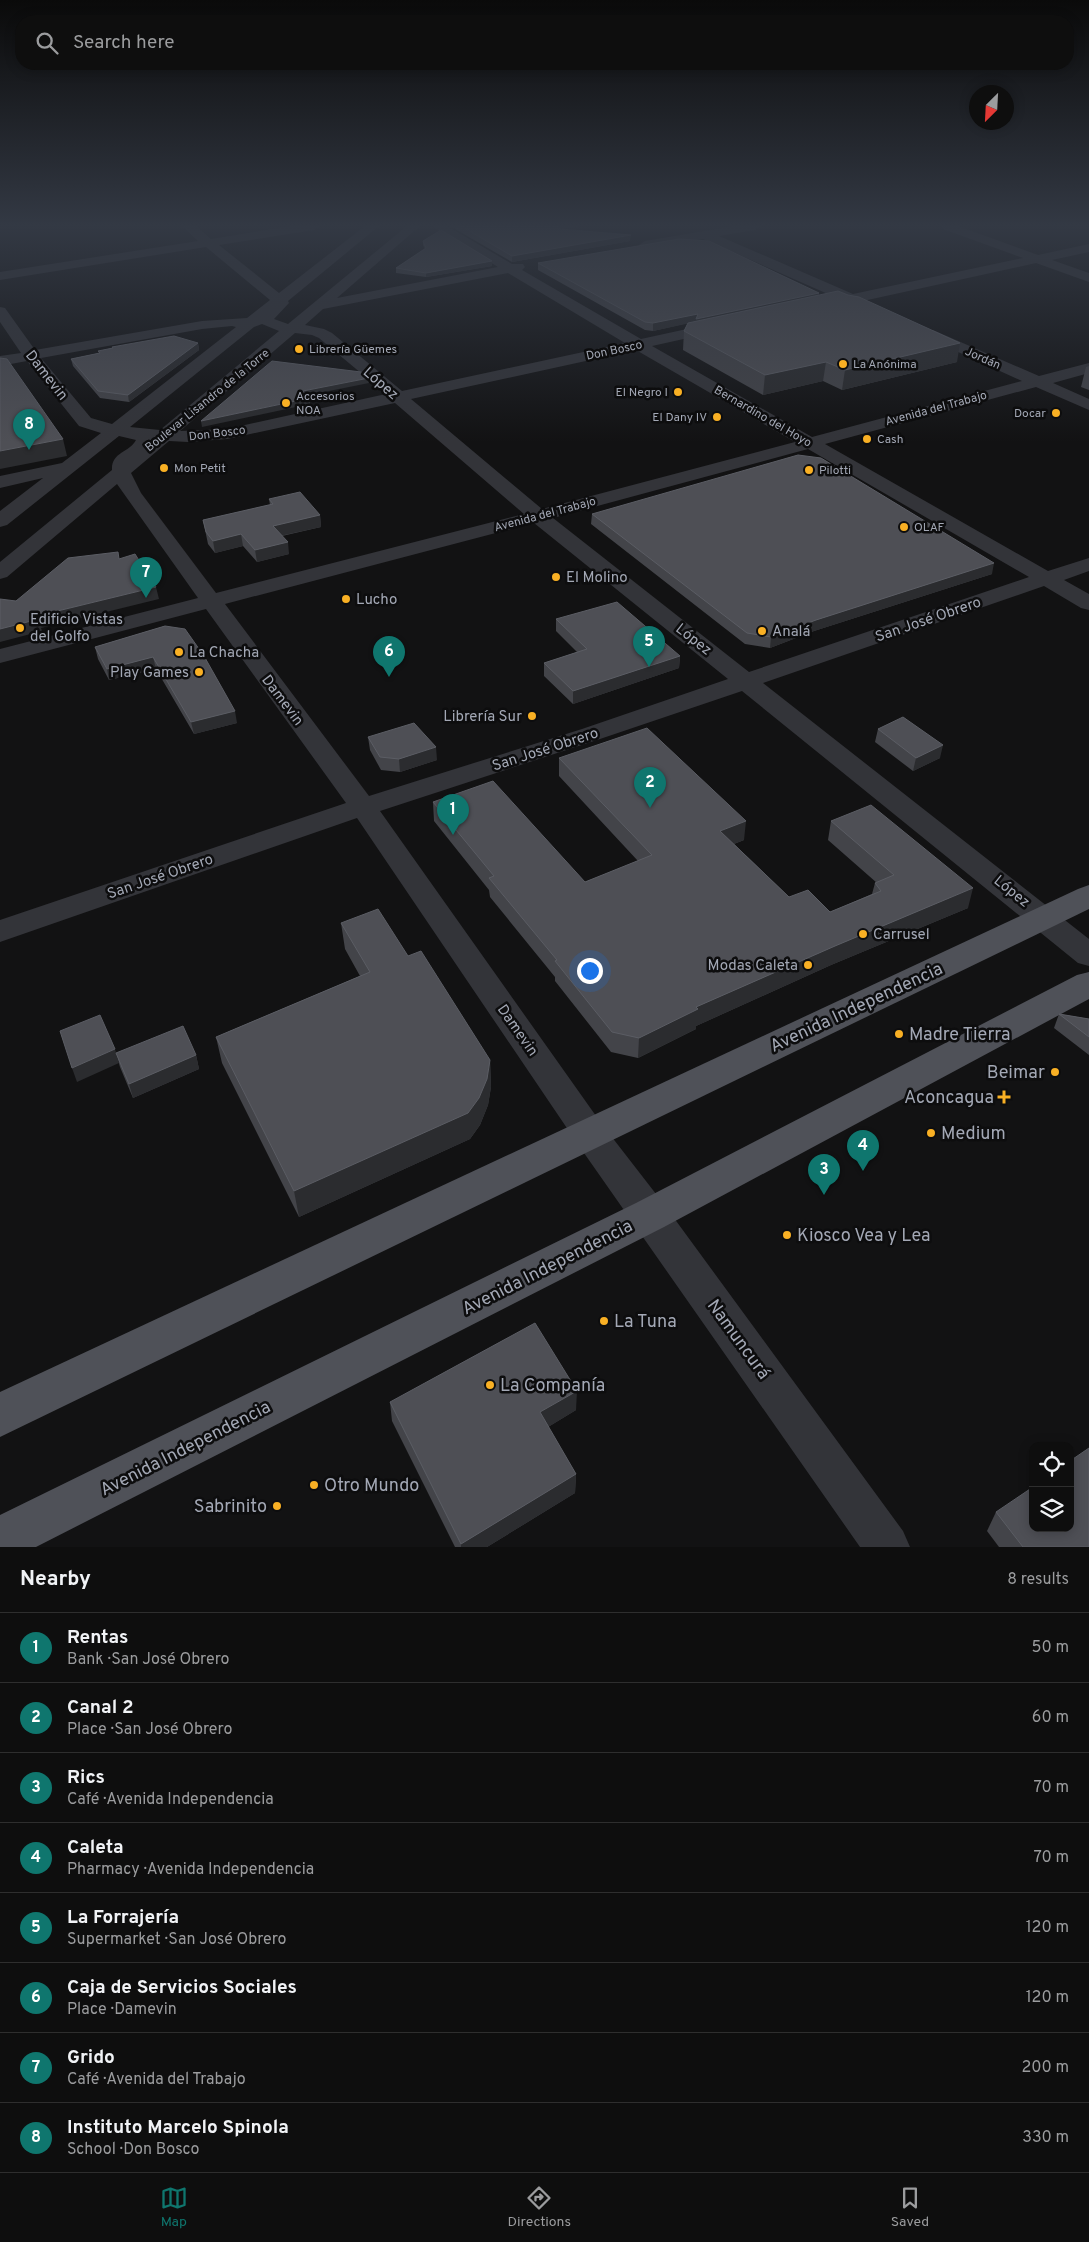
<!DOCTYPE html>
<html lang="en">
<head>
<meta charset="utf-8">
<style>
	:root { --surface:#0e0e0e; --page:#1c1c1c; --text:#f1f3f6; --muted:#9b9c9e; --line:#2e2e2e; --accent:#0f766e }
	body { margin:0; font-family:Overpass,sans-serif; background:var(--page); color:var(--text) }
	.controls { position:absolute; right:15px; bottom:15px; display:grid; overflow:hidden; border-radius:10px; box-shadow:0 2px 12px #0003 }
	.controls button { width:45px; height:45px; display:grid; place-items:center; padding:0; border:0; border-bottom:1px solid var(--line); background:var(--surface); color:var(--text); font:25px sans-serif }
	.compass { position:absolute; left:969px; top:85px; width:45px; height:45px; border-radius:50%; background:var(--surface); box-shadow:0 2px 12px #0003; rotate:204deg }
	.you { position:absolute; left:589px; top:970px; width:18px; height:18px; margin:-12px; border:4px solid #fff; border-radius:50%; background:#1a73e8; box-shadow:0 0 0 8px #1a73e833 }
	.badge { display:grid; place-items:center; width:32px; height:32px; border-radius:50%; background:var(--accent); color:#fff; font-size:16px; font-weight:700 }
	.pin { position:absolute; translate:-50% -41px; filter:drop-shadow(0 1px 2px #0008) }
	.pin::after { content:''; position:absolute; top:26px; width:18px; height:15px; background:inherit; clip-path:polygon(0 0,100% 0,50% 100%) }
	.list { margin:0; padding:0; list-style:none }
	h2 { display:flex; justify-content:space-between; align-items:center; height:65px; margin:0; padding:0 20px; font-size:21px }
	h2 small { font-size:16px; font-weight:400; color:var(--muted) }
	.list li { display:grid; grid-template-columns:32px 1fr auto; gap:15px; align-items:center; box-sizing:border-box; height:70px; padding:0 20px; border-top:1px solid var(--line) }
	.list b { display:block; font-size:19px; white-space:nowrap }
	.list p { margin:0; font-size:16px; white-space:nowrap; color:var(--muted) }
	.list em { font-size:16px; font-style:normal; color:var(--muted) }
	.icon { flex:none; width:28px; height:28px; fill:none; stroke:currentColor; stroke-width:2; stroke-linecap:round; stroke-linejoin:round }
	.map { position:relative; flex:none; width:1089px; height:1547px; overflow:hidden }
	.search { position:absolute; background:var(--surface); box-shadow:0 2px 12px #0003; left:15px; right:15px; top:15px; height:55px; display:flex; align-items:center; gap:12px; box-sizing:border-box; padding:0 18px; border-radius:20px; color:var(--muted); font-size:19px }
	.sheet { height:625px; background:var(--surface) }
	nav { display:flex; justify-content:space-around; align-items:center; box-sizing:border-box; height:70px; border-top:1px solid var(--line); background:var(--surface); font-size:14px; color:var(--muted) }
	nav a { display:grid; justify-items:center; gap:2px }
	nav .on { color:var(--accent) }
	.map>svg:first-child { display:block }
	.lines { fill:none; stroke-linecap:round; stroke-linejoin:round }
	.minor { fill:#333439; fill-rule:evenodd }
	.major { fill:#4f5158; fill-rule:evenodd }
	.wall { fill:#434449 }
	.shaded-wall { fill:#2b2c2f }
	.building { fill:#4e4f55; stroke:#5b5d64 }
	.poi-dot { fill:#f9b024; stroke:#0d0d0e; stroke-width:2 }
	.labels { text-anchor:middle; stroke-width:5; stroke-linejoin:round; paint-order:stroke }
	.far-poi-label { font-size:12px; fill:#a3a8b5; stroke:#0d0d0e; text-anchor:start }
	.far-street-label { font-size:12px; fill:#a3a8b5; stroke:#0d0d0e }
	.street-label { font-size:15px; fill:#a3a8b5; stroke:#0d0d0e }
	.poi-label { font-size:15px; fill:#a3a8b5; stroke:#0d0d0e; text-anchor:start }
	.near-street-label { font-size:18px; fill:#a3a8b5; stroke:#0d0d0e }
	.near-poi-label { font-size:18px; fill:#a3a8b5; stroke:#0d0d0e; text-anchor:start }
</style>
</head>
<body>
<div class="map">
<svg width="1089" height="1547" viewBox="0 0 1089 1547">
	<rect width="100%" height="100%" fill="#121213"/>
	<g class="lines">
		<g class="minor">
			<path d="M182,226H196L211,239L291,226H320L314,230L219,245L279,293L365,226H379L288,301L289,303L274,319L288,324L407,226H420L337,298L498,267L432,226H447L512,264H523L525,267L522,270L641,339L719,322L724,324L727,327L724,330L652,346L812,437L1022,381L923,336L920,333L923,330H933L1039,376L1089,363V373L1053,383L1089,399V410L1036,387L825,444L1048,571L1089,558V571L1064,580L1089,594V610L1081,608L1044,586L763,683L1089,939V966L1078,963L742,691L600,739L380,811L601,1123L663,1203L903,1531L910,1547H860L577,1143L357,818L0,942V920L346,803L206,609L0,663V649L198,598L117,484L7,577L0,579V562L112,470C111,452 129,453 136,440L119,436L7,525L0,527V511L43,478L0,488V476L62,463L101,433L79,426L27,361L0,366V356L21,353L0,322V307L5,308L35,350L202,321L247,318L270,300L206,247L0,280V272L198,241ZM508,273L625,343L402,391L332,333L324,329L305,325L323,309ZM262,324L279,331L160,430L130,427L254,327ZM232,326L236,327L112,424L91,418L41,358L202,329ZM295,333L312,335L319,338L386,394L227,429L180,431ZM636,350L795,442L542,509L411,399ZM395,403L524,514L216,593L141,493L131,473L169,441L188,442L227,439ZM808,449L1029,577L749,672L553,518ZM534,523L728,679L582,729L369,796L225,604Z"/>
			<path d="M734,226H761L755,230L719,236L853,294L1023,258L943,229L941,226H958L1038,255L1089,244V252L1052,260L1089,273V282L1036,263L863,301L861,304H850L823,309L816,305L818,302L837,298L703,239L645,249L639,245L645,241Z"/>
		</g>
		<g class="major">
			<path d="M1089,885V909L0,1437V1392L1078,889Z"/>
			<path d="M1089,972V999L664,1227L36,1547H0V1515L636,1203L1077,975Z"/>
		</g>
	</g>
	<g class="wall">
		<path d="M450,226H580L562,229L630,241L512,262Z"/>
		<path d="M423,241L492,261V266L426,277L396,273V268L425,249L423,245Z"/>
		<path d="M538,263L819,293V295L957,362L842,390L823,381L763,395L683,350L684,331L688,323L653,331L645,330L538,270Z"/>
		<path d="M198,343L199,350L129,402L100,398L73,366L71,359L99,353L98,351L112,348V347Z"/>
		<path d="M1089,366V390L1081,387L1086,367Z"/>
		<path d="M269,499L320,515L321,527L282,536L289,554L257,562L243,546L215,553L208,544L203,520L270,505Z"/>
		<path d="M592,514L992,574L814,631L770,648L745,644L591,524Z"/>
		<path d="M556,619L680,656L679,668L573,704L544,676V663L577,652L556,631Z"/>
		<path d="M165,626L237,723L194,734L156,669L109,680L98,659L95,647Z"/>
		<path d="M878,729L940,758L913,771L875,742Z"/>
		<path d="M368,737L437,760L400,772L381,770L370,750Z"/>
		<path d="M559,758L744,840L734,844L789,897L830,912L872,894L875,883H877L828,840L831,821L968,908L831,965L696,1026V1029L638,1058L611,1052L555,981V977L490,897L489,890L434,821L433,802L585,882L638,861L559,776Z"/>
		<path d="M341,923L408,956L490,1060L491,1087L488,1105L480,1125L470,1139L299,1217L222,1063L216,1037L360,976L345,949Z"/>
		<path d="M1059,1014L1089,1019V1055L1054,1028Z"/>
		<path d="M116,1053L196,1055L199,1069L133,1098L120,1067Z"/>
		<path d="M390,1402L576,1410L548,1427L576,1474L575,1493L487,1547H455L392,1421Z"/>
		<path d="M996,1512L1089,1547H999L987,1531Z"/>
	</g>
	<g class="shaded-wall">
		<path d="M559,226H580L559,229Z"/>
		<path d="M631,235L630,241L512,262V256Z"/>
		<path d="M492,261V266L426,277V273Z"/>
		<path d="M819,293L818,300L695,322L653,331V323L698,314Z"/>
		<path d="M198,343L199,350L129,402L128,395Z"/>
		<path d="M960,343L957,362L842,390L845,370Z"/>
		<path d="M826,362L823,381L763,395L765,375Z"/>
		<path d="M369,378V383L304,396L303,391Z"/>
		<path d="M310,398V404L202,427L201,421Z"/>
		<path d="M63,439L67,456L0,469V451Z"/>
		<path d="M320,515L321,527L275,537L273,526Z"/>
		<path d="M241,534L243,546L215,553L213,541Z"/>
		<path d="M288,542L289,554L257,562L255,550Z"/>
		<path d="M994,563L992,574L814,631L770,648L771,637L816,620Z"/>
		<path d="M156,587L159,599L41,628L42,631L0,642V629L37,616Z"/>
		<path d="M680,656L679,668L573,704V691Z"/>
		<path d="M153,657L156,669L109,680L107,669Z"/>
		<path d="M235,711L237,723L194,734L191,722Z"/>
		<path d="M943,745L940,758L913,771L916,758Z"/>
		<path d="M436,747L437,760L400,772L399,759Z"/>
		<path d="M746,821L744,840L718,850L720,831Z"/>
		<path d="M973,888L968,908L831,965L696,1026V1029L638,1058L639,1038L696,1007L835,946Z"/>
		<path d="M115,1049L119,1063L77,1082L72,1068Z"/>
		<path d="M196,1055L199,1069L133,1098L129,1084Z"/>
		<path d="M490,1060L491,1087L488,1105L480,1125L470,1139L299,1217L294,1191Z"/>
		<path d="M577,1391L576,1410L540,1432V1412Z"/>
		<path d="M576,1474L575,1493L487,1547H461V1544Z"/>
	</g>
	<g class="building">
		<path d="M461,226H560V229L631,235L512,256Z"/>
		<path d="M441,230L492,261L426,273L396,268L426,248L423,241Z"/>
		<path d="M679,239L709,241L819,293L696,319L698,314L653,323L645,322L538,263Z"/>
		<path d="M838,291L848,295L859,297L960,343L845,370L826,362L765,375L684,331L688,323Z"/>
		<path d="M174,336L198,343L128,395L98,391L71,359L100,353L98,351L113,348L112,347Z"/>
		<path d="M0,358L7,359L63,439L0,451Z"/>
		<path d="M272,361L361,372L369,378L303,391L310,398L201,421Z"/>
		<path d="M798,455L821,458L994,563L816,620L771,637L747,633L592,514Z"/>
		<path d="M300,492L320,515L273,526L288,542L255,550L241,534L213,541L206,532L203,520L273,504L269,499Z"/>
		<path d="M118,552L119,559L135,554L156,587L37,616L39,619L0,629V599L16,601L68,558Z"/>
		<path d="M617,602L680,656L573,691L544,663L587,649L556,619Z"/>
		<path d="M165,626L185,629L204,656L235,711L191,722L153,657L107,669L95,647Z"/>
		<path d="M903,717L943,745L916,758L878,729Z"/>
		<path d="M414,723L436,747L399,759L380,757L368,737Z"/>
		<path d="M647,728L746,821L720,831L789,897L808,890L830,912L881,891L875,883L894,875L831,821L871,805L973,888L835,946L696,1007L698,1009L639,1038L612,1032L555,961L557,960L489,878L494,876L433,802L493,781L585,882L652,855L559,758Z"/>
		<path d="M378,909L408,956L421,951L490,1060L487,1079L479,1098L468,1113L294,1191L216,1037L370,972L341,923Z"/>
		<path d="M1059,1014L1089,1019V1037Z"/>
		<path d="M100,1015L115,1049L72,1068L60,1031Z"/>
		<path d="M183,1026L196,1055L129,1084L116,1053Z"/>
		<path d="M535,1323L577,1391L540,1412L576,1474L461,1544L390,1402Z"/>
		<path d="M1089,1448V1547H1023L996,1512L1033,1487V1528H1070V1461Z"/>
	</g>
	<linearGradient id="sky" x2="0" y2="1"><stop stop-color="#0a0a0a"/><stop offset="0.51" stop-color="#333944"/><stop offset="1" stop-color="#333944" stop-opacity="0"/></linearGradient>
	<rect width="1089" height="442" fill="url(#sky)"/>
	<g class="poi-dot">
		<circle cx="299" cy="349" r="5"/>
		<circle cx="843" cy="364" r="5"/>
		<circle cx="678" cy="392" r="5"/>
		<circle cx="286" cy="403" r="5"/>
		<circle cx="1056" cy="413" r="5"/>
		<circle cx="717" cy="417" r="5"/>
		<circle cx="867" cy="439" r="5"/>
		<circle cx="164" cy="468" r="5"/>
		<circle cx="809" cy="470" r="5"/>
		<circle cx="904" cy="527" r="5"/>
		<circle cx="556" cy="577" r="5"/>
		<circle cx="346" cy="599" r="5"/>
		<circle cx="20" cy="628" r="5"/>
		<circle cx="762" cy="631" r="5"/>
		<circle cx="179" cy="652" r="5"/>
		<circle cx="199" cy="672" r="5"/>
		<circle cx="532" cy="716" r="5"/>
		<circle cx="863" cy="934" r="5"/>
		<circle cx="808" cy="965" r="5"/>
		<circle cx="899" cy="1034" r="5"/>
		<circle cx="1055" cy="1072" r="5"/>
		<path d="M1001.5 1089.5h5v5h5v5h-5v5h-5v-5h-5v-5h5z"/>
		<circle cx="931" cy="1133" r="5"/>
		<circle cx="787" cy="1235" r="5"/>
		<circle cx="604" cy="1321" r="5"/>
		<circle cx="490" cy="1385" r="5"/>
		<circle cx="314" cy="1485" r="5"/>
		<circle cx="277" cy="1506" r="5"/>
	</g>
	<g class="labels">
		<g class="far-poi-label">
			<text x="309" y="353">Librería Güemes</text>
			<text x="853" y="368">La Anónima</text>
			<text x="668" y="396" text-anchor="end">El Negro I</text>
			<text x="296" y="400">Accesorios<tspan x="296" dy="14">NOA</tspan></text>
			<text x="1046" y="417" text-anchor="end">Docar</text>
			<text x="707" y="421" text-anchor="end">El Dany IV</text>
			<text x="877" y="443">Cash</text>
			<text x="174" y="472">Mon Petit</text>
			<text x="819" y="474">Pilotti</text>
			<text x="914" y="531">OLAF</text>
		</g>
		<g class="far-street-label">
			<text transform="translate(614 350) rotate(-12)" y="4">Don Bosco</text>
			<text transform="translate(983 358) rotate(24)" y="4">Jordán</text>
			<text transform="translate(207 400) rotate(-39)" y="4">Boulevar Lisandro de la Torre</text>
			<text transform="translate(936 408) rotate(-15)" y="4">Avenida del Trabajo</text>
			<text transform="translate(763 416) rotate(30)" y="4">Bernardino del Hoyo</text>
			<text transform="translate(217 433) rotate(-7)" y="4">Don Bosco</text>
			<text transform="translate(545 514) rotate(-15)" y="4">Avenida del Trabajo</text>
		</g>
		<g class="street-label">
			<text transform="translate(47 375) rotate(52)" y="5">Damevin</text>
			<text transform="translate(381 383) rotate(41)" y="5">López</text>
			<text transform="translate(928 619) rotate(-19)" y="5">San José Obrero</text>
			<text transform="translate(694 639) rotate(38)" y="5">López</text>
			<text transform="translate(283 700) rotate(53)" y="5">Damevin</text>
			<text transform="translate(545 749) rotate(-18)" y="5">San José Obrero</text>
			<text transform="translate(160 876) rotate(-19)" y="5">San José Obrero</text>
			<text transform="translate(1012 891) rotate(39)" y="5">López</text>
			<text transform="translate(518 1030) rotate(55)" y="5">Damevin</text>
		</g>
		<g class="poi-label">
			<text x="566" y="582">El Molino</text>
			<text x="356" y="604">Lucho</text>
			<text x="30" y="624">Edificio Vistas<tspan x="30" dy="17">del Golfo</tspan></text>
			<text x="772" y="636">Analá</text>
			<text x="189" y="657">La Chacha</text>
			<text x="189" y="677" text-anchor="end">Play Games</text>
			<text x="522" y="721" text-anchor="end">Librería Sur</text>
			<text x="873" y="939">Carrusel</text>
			<text x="798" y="970" text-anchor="end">Modas Caleta</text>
		</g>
		<g class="near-street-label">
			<text transform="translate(856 1007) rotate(-25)" y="6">Avenida Independencia</text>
			<text transform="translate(547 1267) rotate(-27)" y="6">Avenida Independencia</text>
			<text transform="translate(739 1339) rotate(54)" y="6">Namuncurá</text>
			<text transform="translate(185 1448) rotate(-27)" y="6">Avenida Independencia</text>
		</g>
		<g class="near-poi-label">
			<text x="909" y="1040">Madre Tierra</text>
			<text x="1045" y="1078" text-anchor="end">Beimar</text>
			<text x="994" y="1103" text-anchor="end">Aconcagua</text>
			<text x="941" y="1139">Medium</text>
			<text x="797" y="1241">Kiosco Vea y Lea</text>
			<text x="614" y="1327">La Tuna</text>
			<text x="500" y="1391">La Companía</text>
			<text x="324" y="1491">Otro Mundo</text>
			<text x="267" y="1512" text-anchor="end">Sabrinito</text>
		</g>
	</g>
</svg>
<div class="controls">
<button><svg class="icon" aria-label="locate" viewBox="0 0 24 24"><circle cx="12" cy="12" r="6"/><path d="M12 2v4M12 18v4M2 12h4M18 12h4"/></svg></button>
<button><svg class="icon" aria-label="layers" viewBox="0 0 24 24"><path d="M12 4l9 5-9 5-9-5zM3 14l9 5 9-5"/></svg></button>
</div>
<svg class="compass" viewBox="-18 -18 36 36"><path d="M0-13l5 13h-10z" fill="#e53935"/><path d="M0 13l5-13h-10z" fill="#9b9c9e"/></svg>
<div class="you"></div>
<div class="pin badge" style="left:453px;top:835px">1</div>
<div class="pin badge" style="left:650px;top:808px">2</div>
<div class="pin badge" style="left:824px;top:1195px">3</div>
<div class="pin badge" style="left:863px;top:1171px">4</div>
<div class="pin badge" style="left:649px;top:667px">5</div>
<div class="pin badge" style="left:389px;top:677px">6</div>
<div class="pin badge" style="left:146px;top:598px">7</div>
<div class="pin badge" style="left:29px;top:450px">8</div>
<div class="search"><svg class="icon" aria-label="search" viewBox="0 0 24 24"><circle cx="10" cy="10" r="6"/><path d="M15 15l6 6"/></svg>Search here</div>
</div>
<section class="sheet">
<h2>Nearby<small>8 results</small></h2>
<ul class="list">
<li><span class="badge">1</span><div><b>Rentas</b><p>Bank · San José Obrero</p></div><em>50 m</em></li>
<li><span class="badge">2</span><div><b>Canal 2</b><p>Place · San José Obrero</p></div><em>60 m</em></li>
<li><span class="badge">3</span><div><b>Rics</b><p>Café · Avenida Independencia</p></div><em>70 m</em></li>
<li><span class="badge">4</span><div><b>Caleta</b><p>Pharmacy · Avenida Independencia</p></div><em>70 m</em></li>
<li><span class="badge">5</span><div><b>La Forrajería</b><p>Supermarket · San José Obrero</p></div><em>120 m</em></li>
<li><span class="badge">6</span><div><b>Caja de Servicios Sociales</b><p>Place · Damevin</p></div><em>120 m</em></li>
<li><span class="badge">7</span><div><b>Grido</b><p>Café · Avenida del Trabajo</p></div><em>200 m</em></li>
<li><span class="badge">8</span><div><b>Instituto Marcelo Spinola</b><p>School · Don Bosco</p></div><em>330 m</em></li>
</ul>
</section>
<nav>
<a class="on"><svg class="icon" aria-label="map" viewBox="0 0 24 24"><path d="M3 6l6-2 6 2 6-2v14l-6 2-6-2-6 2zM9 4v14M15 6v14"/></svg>Map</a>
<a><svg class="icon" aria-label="directions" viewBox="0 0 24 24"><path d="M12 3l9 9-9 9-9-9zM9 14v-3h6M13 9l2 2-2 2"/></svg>Directions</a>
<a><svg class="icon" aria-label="saved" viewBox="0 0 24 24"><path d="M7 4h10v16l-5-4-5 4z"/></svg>Saved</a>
</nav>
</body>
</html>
